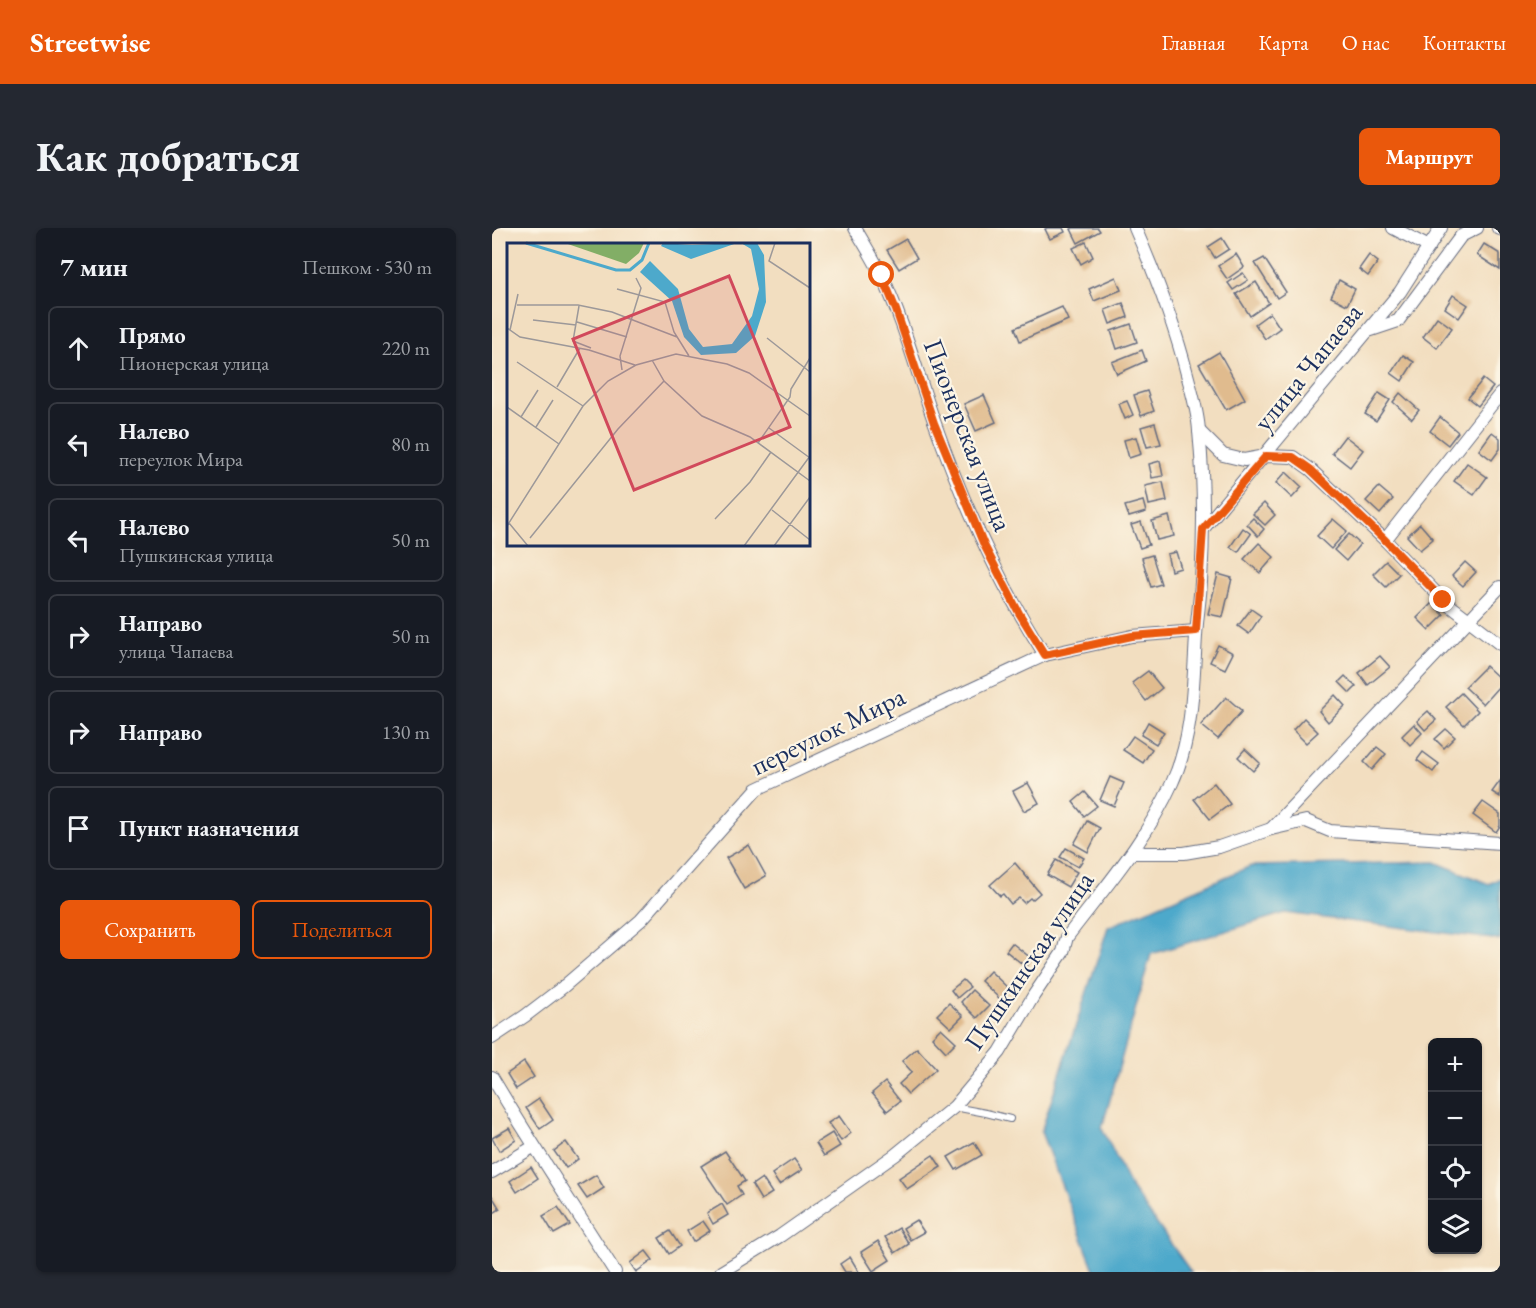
<!DOCTYPE html>
<html lang="ru">
<head>
<meta charset="utf-8">
<style>
	:root { --surface:#171b24; --page:#242831; --text:#f1f3f6; --muted:#9ea1a6; --line:#363941; --accent:#ea580c }
	body { margin:0; font-family:"EB Garamond",serif; background:var(--page); color:var(--text) }
	.controls { position:absolute; right:18px; bottom:18px; display:grid; overflow:hidden; border-radius:9px; box-shadow:0 2px 4px #0004 }
	.controls button { width:54px; height:54px; display:grid; place-items:center; padding:0; border:0; border-bottom:2px solid var(--line); background:var(--surface); color:var(--text); font:30px sans-serif }
	.stop { position:absolute; width:18px; height:18px; margin:-14px; border:4px solid #ea580c; border-radius:50%; background:#fff }
	.stop.end { background:#ea580c; border-color:#fff; box-shadow:0 2px 6px #0008 }
	.list { margin:0; padding:0; list-style:none }
	h2 { display:flex; justify-content:space-between; align-items:center; height:78px; margin:0; padding:0 24px; font-size:26px }
	h2 small { font-size:20px; font-weight:400; color:var(--muted) }
	.list li { display:grid; grid-template-columns:39px 1fr auto; gap:18px; align-items:center; box-sizing:border-box; height:84px; margin:0 12px 12px; padding:0 12px; border:2px solid var(--line); border-radius:9px }
	.list b { display:block; font-size:22px; white-space:nowrap }
	.list p { margin:0; font-size:20px; white-space:nowrap; color:var(--muted) }
	.list em { font-size:20px; font-style:normal; color:var(--muted) }
	.actions { display:flex; gap:12px; padding:18px 24px }
	.actions a { flex:1; padding:14px 0; border:2px solid var(--accent); border-radius:9px; text-align:center; font-size:21px; color:var(--accent) }
	.actions .main { background:var(--accent); color:#fff }
	.icon { flex:none; width:33px; height:33px; fill:none; stroke:currentColor; stroke-width:2; stroke-linecap:round; stroke-linejoin:round }
	.map { position:relative; flex:none; width:1008px; height:1044px; overflow:hidden; border-radius:9px }
	header { display:flex; align-items:center; gap:36px; box-sizing:border-box; height:84px; padding:0 30px; background:var(--accent); color:#fff }
	header strong { font-size:28px }
	nav { display:flex; gap:33px; margin-inline-start:auto; font-size:21px }
	.intro { display:flex; align-items:center; justify-content:space-between; box-sizing:border-box; height:144px; padding:0 36px }
	h1 { margin:0; font-size:42px }
	.button { padding:15px 27px; border-radius:9px; background:var(--accent); color:#fff; font-size:21px; font-weight:700 }
	main { display:flex; gap:36px; padding:0 36px }
	aside { flex:1; background:var(--surface); border-radius:9px; box-shadow:0 2px 4px #0004 }
	.map>svg:first-child { display:block }
	.water { fill:#4da9cb; stroke:#346c94; stroke-width:1.5 }
	.building { fill:#e0bb8e }
	.lines { fill:none; stroke-linecap:round; stroke-linejoin:round }
	.service-casing { stroke:#666c80; stroke-width:8 }
	.minor-casing { stroke:#666c80; stroke-width:14 }
	.service { stroke:#fff; stroke-width:6 }
	.minor { stroke:#fff; stroke-width:12 }
	.route { stroke:#ea580c; stroke-width:8 }
	.labels { text-anchor:middle; stroke-width:4.5; stroke-linejoin:round; paint-order:stroke }
	.street-label { font-size:27px; fill:#1b2f5e; stroke:#fcf5e5 }
	.inset-river { fill:none; stroke:#4da9cb; stroke-width:3 }
	.inset-road { fill:none; stroke:#9c9899; stroke-width:1.5 }
	.view { fill:#d1495b; fill-opacity:0.15; stroke:#d1495b; stroke-width:3 }
	.inset-edge { fill:none; stroke:#1b2f5e; stroke-width:3 }
</style>
</head>
<body>
<header>
<strong>Streetwise</strong>
<nav><a>Главная</a><a>Карта</a><a>О нас</a><a>Контакты</a></nav>
</header>
<div class="intro"><h1>Как добраться</h1><a class="button">Маршрут</a></div>
<main>
<aside>
<h2>7 мин<small>Пешком · 530 m</small></h2>
<ul class="list">
<li><svg class="icon" aria-label="ahead" viewBox="0 0 24 24"><path d="M12 20V5M6 11l6-6 6 6"/></svg><div><b>Прямо</b><p>Пионерская улица</p></div><em>220 m</em></li>
<li><svg class="icon" aria-label="left" viewBox="0 0 24 24"><path d="M17 20v-9H6M10 6l-5 5 5 5"/></svg><div><b>Налево</b><p>переулок Мира</p></div><em>80 m</em></li>
<li><svg class="icon" aria-label="left" viewBox="0 0 24 24"><path d="M17 20v-9H6M10 6l-5 5 5 5"/></svg><div><b>Налево</b><p>Пушкинская улица</p></div><em>50 m</em></li>
<li><svg class="icon" aria-label="right" viewBox="0 0 24 24"><path d="M7 20v-9h11M14 6l5 5-5 5"/></svg><div><b>Направо</b><p>улица Чапаева</p></div><em>50 m</em></li>
<li><svg class="icon" aria-label="right" viewBox="0 0 24 24"><path d="M7 20v-9h11M14 6l5 5-5 5"/></svg><div><b>Направо</b></div><em>130 m</em></li>
<li><svg class="icon" aria-label="arrive" viewBox="0 0 24 24"><path d="M6 21V4h12l-3 4 3 4H6"/></svg><div><b>Пункт назначения</b></div></li>
</ul>
<div class="actions"><a class="main">Сохранить</a><a>Поделиться</a></div>
</aside>
<div class="map">
<svg width="1008" height="1044" viewBox="0 0 1008 1044">
	<rect width="100%" height="100%" fill="#fcf5e5"/>
	<filter id="ink" filterUnits="userSpaceOnUse"><feTurbulence type="fractalNoise" baseFrequency=".0167" numOctaves="2"/><feDisplacementMap in="SourceGraphic" scale="12" xChannelSelector="R" yChannelSelector="G"/><feConvolveMatrix kernelMatrix="1 2 1 2 8 2 1 2 1" color-interpolation-filters="sRGB"/></filter>
	<filter id="wash" filterUnits="userSpaceOnUse"><feTurbulence type="fractalNoise" baseFrequency=".008" numOctaves="4" result="noise"/><feDisplacementMap in="SourceGraphic" scale="24" xChannelSelector="R" yChannelSelector="G"/><feGaussianBlur stdDeviation="1.35" result="paint"/><feColorMatrix in="noise" values="0 0 0 0 0 0 0 0 0 0 0 0 0 0 0 0 0 1.4 0 .05"/><feComposite in="paint" operator="in"/></filter>
	<g filter="url(#wash)">
		<rect width="100%" height="100%" fill="#f2dec0"/>
		<path class="water" d="M943,634L997,656L1008,650V712L793,685L659,726L610,900L638,958L699,1044H603L549,904L616,699L759,638Z"/>
		<g id="blocks">
			<g class="building">
				<path d="M555,0H571L573,4L558,11L553,1Z"/>
				<path d="M581,0H606L608,3L586,15L579,1Z"/>
				<path d="M730,10L737,21L723,30L716,19Z"/>
				<path d="M414,11L425,30L407,41L395,22Z"/>
				<path d="M594,14L601,29L589,36L581,20Z"/>
				<path d="M992,16L1008,26V42L985,27Z"/>
				<path d="M744,26L752,39L735,51L726,38Z"/>
				<path d="M877,27L886,34L876,48L867,41Z"/>
				<path d="M772,30L794,64L785,70L763,35Z"/>
				<path d="M751,45L756,52L741,62L736,55Z"/>
				<path d="M624,49L629,62L602,73L597,61Z"/>
				<path d="M847,52L863,61L855,77L839,69Z"/>
				<path d="M764,54L777,75L758,88L744,66Z"/>
				<path d="M961,67L976,77L967,90L953,80Z"/>
				<path d="M631,75L636,89L618,96L613,82Z"/>
				<path d="M570,79L576,92L528,113L523,100Z"/>
				<path d="M778,85L788,100L773,111L763,96Z"/>
				<path d="M945,89L960,100L945,120L931,109Z"/>
				<path d="M639,96L645,114L625,121L619,103Z"/>
				<path d="M650,122L654,133L625,146L620,134Z"/>
				<path d="M727,124L753,171L734,182L707,136Z"/>
				<path d="M911,127L922,134L910,153L899,145Z"/>
				<path d="M991,151L1001,159L986,178L976,170Z"/>
				<path d="M655,163L662,183L649,188L642,167Z"/>
				<path d="M887,165L898,172L884,193L873,186Z"/>
				<path d="M908,165L927,182L920,191L901,174Z"/>
				<path d="M492,167L504,194L484,203L472,176Z"/>
				<path d="M635,173L641,187L633,191L627,176Z"/>
				<path d="M948,189L966,204L956,217L938,203Z"/>
				<path d="M663,195L669,216L655,219L649,199Z"/>
				<path d="M1000,204L1008,210V221L1000,232L987,222Z"/>
				<path d="M853,208L871,222L858,239L840,225Z"/>
				<path d="M644,209L649,226L637,230L632,212Z"/>
				<path d="M668,233L671,248L660,250L657,236Z"/>
				<path d="M975,235L995,249L982,267L962,253Z"/>
				<path d="M794,244L810,259L800,270L784,255Z"/>
				<path d="M671,254L675,273L657,277L653,258Z"/>
				<path d="M887,259L901,271L888,286L874,273Z"/>
				<path d="M651,273L654,284L637,289L633,278Z"/>
				<path d="M772,275L783,287L773,297L761,286Z"/>
				<path d="M677,288L682,308L665,312L660,293Z"/>
				<path d="M761,290L772,301L766,308L755,296Z"/>
				<path d="M841,291L855,303L839,321L825,308Z"/>
				<path d="M649,294L657,317L648,320L639,297Z"/>
				<path d="M928,296L941,311L928,322L915,308Z"/>
				<path d="M751,300L759,306L746,324L738,319Z"/>
				<path d="M857,306L868,316L854,333L842,322Z"/>
				<path d="M767,315L782,329L768,345L752,331Z"/>
				<path d="M684,324L689,340L679,343L675,326Z"/>
				<path d="M660,327L669,356L659,359L650,330Z"/>
				<path d="M894,333L907,346L894,359L881,346Z"/>
				<path d="M973,334L984,344L971,358L960,348Z"/>
				<path d="M726,346L740,350L731,389L716,386Z"/>
				<path d="M940,375L952,387L937,402L925,390Z"/>
				<path d="M759,381L769,388L757,406L746,398Z"/>
				<path d="M726,417L741,425L733,441L718,434Z"/>
				<path d="M888,428L898,439L876,457L867,445Z"/>
				<path d="M994,438L1008,451V457L991,476L973,459Z"/>
				<path d="M656,443L670,460L654,473L640,455Z"/>
				<path d="M853,448L864,459L858,465L847,454Z"/>
				<path d="M969,465L986,483L972,497L954,479Z"/>
				<path d="M843,467L853,478L836,494L827,483Z"/>
				<path d="M734,469L750,483L726,511L709,497Z"/>
				<path d="M936,483L944,492L933,502L925,493Z"/>
				<path d="M812,490L826,504L814,515L801,502Z"/>
				<path d="M656,494L672,504L664,516L649,507Z"/>
				<path d="M922,496L930,505L918,517L910,508Z"/>
				<path d="M954,501L963,509L952,520L943,511Z"/>
				<path d="M641,508L660,521L651,535L631,522Z"/>
				<path d="M885,519L894,526L880,542L872,534Z"/>
				<path d="M753,521L768,535L761,543L746,529Z"/>
				<path d="M931,524L947,536L941,544L925,532Z"/>
				<path d="M618,549L632,555L622,578L608,572Z"/>
				<path d="M1008,553V569L1000,564Z"/>
				<path d="M536,555L547,575L532,583L521,563Z"/>
				<path d="M722,555L738,576L718,591L702,571Z"/>
				<path d="M593,564L605,578L592,588L581,574Z"/>
				<path d="M991,574L1008,586V598L1004,604L981,587Z"/>
				<path d="M595,593L608,600L596,624L582,616Z"/>
				<path d="M257,617L274,648L252,661L234,630Z"/>
				<path d="M574,620L592,630L586,639L568,629Z"/>
				<path d="M564,632L585,644L576,659L555,647Z"/>
				<path d="M523,635L548,665L540,672L538,670L532,675L527,670L519,676L511,666L508,668L498,657Z"/>
				<path d="M520,715L540,731L534,739L514,723Z"/>
				<path d="M498,743L517,761L508,771L489,753Z"/>
				<path d="M471,752L478,759L465,770L459,762Z"/>
				<path d="M480,762L497,778L485,790L469,774Z"/>
				<path d="M457,775L471,788L459,800L445,787Z"/>
				<path d="M449,800L464,814L454,824L440,809Z"/>
				<path d="M425,820L444,841L416,866L407,856L420,844L410,833Z"/>
				<path d="M32,834L42,849L24,861L15,846Z"/>
				<path d="M393,854L408,873L395,883L380,865Z"/>
				<path d="M47,871L61,892L48,901L34,880Z"/>
				<path d="M347,888L359,905L349,913L336,895Z"/>
				<path d="M17,900L24,912L7,923L0,910Z"/>
				<path d="M340,905L348,918L332,928L324,915Z"/>
				<path d="M74,914L86,931L74,940L62,923Z"/>
				<path d="M482,914L490,927L464,942L456,929Z"/>
				<path d="M233,923L253,953L245,958L250,967L235,977L209,938Z"/>
				<path d="M441,927L449,939L415,961L407,950Z"/>
				<path d="M302,931L310,942L287,957L280,946Z"/>
				<path d="M39,939L46,950L25,964L18,953Z"/>
				<path d="M104,947L112,960L95,971L86,958Z"/>
				<path d="M270,950L280,965L269,972L260,957Z"/>
				<path d="M0,968L8,981L0,986Z"/>
				<path d="M230,976L236,987L221,996L215,985Z"/>
				<path d="M66,979L78,997L62,1006L51,988Z"/>
				<path d="M424,992L432,1004L418,1012L411,1000Z"/>
				<path d="M211,993L218,1003L201,1014L195,1003Z"/>
				<path d="M407,1000L417,1016L403,1025L393,1009Z"/>
				<path d="M178,1003L188,1018L177,1026L167,1010Z"/>
				<path d="M386,1013L398,1032L381,1043L369,1024Z"/>
				<path d="M154,1023L161,1032L144,1044L138,1035Z"/>
				<path d="M358,1029L367,1044H353L348,1036Z"/>
			</g>
		</g>
	</g>
	<g filter="url(#ink)">
		<use href="#blocks" fill-opacity="0" stroke="#666c80" stroke-width="1.5"/>
		<g class="lines">
			<g class="service-casing">
				<path id="service" d="M462,879L494,885L518,891"/>
			</g>
			<g class="minor-casing">
				<g id="minor">
					<path d="M363,0C372,16 382,31 390,48C412,94 425,145 442,193C471,275 506,354 553,427"/>
					<path d="M901,0L937,19"/>
					<path d="M1006,0L1008,1"/>
					<path d="M876,103L906,93L969,8L985,0"/>
					<path d="M707,203L731,227L752,232L774,228L801,229L818,241L893,312L951,372L1008,416"/>
					<path d="M711,301L908,64L949,0"/>
					<path d="M893,312L1008,166"/>
					<path d="M779,601L1008,359"/>
					<path d="M640,625H692L727,619L779,601L814,593L838,603L1008,615"/>
					<path d="M0,810L33,788L71,759L149,692L265,561L553,427L640,408L704,403"/>
					<path d="M0,849C39,915 82,979 123,1044"/>
					<path d="M0,944L41,919"/>
					<path d="M229,1044L288,1008L403,927L462,879L508,824L542,767L571,724L575,709C613,659 654,613 680,555C701,510 701,457 704,408C705,390 708,372 709,354C712,304 712,253 707,203C706,184 700,165 695,146C682,95 664,48 643,0"/>
				</g>
			</g>
			<use href="#service" class="service"/>
			<use href="#minor" class="minor"/>
		</g>
	</g>
	<g class="lines" filter="url(#ink)">
		<path class="route" d="M390,47L404,82L442,195L492,317L527,385L553,427L640,408L704,403L711,301L774,228L801,229L818,241L893,312L951,372"/>
	</g>
	<g class="labels">
		<g class="street-label">
			<text transform="translate(816 139) rotate(-51)" y="9">улица Чапаева</text>
			<text transform="translate(476 207) rotate(69)" y="9">Пионерская улица</text>
			<text transform="translate(336 503) rotate(-26)" y="9">переулок Мира</text>
			<text transform="translate(537 733) rotate(-56)" y="9">Пушкинская улица</text>
		</g>
	</g>
	<g transform="translate(15 15)">
		<rect width="303" height="303" fill="#f2dec0"/>
		<path d="M58,0H137L132,10L119,21Z" fill="#82ae66"/>
		<path d="M156,0L185,2L230,0L184,16L154,3ZM234,0H250L257,12L259,59L248,93L229,110L194,112L177,94L165,58L133,29L143,18L171,46L182,86L196,104L225,101L245,73L252,46L244,6Z" fill="#4da9cb"/>
		<path class="inset-river" d="M19,0L109,27H123L135,17L142,0"/>
		<path class="inset-road" d="M268,0L262,18L303,45M110,46L158,59L167,89L182,113M10,62H71L105,69L170,94M72,63L66,98L84,105M26,77L69,82M70,79L120,94M0,85L13,94L82,107L128,122M3,87L11,51M260,95L303,129M145,117L157,138L195,173L243,194L303,238M10,119L76,163M115,127L113,113L134,45L129,35M50,144L73,105M0,164L52,201M14,174L31,147M29,184L46,157M262,185L303,215M251,200L283,154L284,146L303,115M265,267L303,297M208,276L243,239L264,209M2,280L21,303M0,283L76,163L101,138L129,122L169,111L220,121L242,130L303,173M23,295L111,186L157,138M237,303L303,213M267,303L303,254"/>
		<path class="view" d="M222,33L283,184L127,247L66,96Z"/>
		<rect width="303" height="303" class="inset-edge"/>
	</g>
</svg>
<div class="controls">
<button>+</button>
<button>−</button>
<button><svg class="icon" aria-label="locate" viewBox="0 0 24 24"><circle cx="12" cy="12" r="6"/><path d="M12 2v4M12 18v4M2 12h4M18 12h4"/></svg></button>
<button><svg class="icon" aria-label="layers" viewBox="0 0 24 24"><path d="M12 4l9 5-9 5-9-5zM3 14l9 5 9-5"/></svg></button>
</div>
<div class="stop" style="left:390px;top:47px"></div>
<div class="stop end" style="left:951px;top:372px"></div>
</div>
</main>
</body>
</html>
